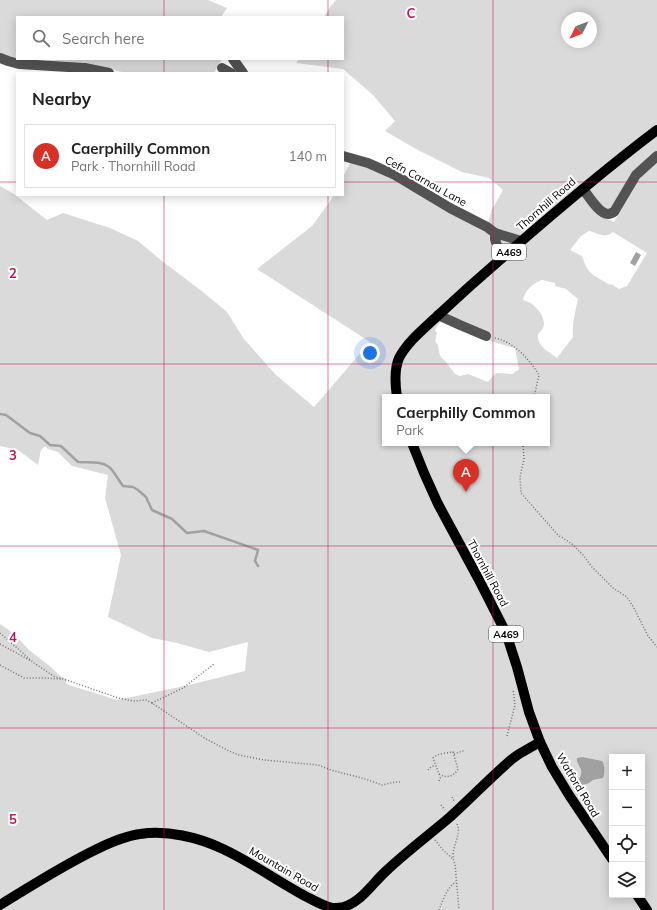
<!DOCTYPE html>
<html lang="en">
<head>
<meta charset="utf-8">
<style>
	:root { --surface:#fff; --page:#f2f2f2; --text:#222; --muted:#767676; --line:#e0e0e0; --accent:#d93025 }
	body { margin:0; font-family:Mulish,sans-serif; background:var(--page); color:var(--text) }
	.controls { position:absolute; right:12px; bottom:12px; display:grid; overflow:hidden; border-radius:0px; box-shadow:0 2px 10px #0003 }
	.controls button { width:36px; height:36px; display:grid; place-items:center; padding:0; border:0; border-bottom:1px solid var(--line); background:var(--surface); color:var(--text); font:20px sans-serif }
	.compass { position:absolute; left:561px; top:12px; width:36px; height:36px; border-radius:50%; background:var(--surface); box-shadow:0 2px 10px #0003; rotate:228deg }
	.you { position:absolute; left:370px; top:353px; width:14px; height:14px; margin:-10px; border:3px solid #fff; border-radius:50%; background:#1a73e8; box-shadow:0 0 0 6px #1a73e833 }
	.badge { display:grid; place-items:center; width:26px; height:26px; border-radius:50%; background:var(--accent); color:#fff; font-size:13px; font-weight:700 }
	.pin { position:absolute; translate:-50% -33px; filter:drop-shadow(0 1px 2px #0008) }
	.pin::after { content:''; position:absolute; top:21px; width:14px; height:12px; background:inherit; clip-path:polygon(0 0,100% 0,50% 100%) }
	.popup { position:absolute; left:382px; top:394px; width:168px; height:52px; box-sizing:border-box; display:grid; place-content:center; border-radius:0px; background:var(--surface); filter:drop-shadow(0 1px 3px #0005); font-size:13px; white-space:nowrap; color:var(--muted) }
	.popup b { font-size:15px; color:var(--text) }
	.popup::after { content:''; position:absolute; left:50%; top:100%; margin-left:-8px; border:8px solid transparent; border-top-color:var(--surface) }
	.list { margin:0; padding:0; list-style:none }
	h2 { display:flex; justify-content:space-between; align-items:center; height:52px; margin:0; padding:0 16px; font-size:17px }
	h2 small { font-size:13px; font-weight:400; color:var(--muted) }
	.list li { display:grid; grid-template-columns:26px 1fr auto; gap:12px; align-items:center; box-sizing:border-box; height:64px; margin:0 8px 8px; padding:0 8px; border:1px solid var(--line); border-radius:0px }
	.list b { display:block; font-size:15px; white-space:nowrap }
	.list p { margin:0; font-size:13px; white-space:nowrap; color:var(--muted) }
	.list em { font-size:13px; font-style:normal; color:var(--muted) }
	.icon { flex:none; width:22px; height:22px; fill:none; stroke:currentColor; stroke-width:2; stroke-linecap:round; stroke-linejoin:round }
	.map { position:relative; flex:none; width:657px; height:910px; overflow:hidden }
	.search { position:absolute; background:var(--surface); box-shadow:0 2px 10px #0003; left:16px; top:16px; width:328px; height:44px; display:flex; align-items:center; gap:10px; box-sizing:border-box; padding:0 14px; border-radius:0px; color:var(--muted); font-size:15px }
	.panel { position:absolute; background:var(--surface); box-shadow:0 2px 10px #0003; left:16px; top:72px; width:328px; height:124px; border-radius:0px }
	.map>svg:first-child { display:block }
	.green { fill:#dadada; fill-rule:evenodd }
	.water { fill:#a1a1a1 }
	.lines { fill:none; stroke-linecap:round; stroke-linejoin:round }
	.stream { stroke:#a1a1a1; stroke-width:2.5 }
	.major-casing { stroke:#dbdbdb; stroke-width:12 }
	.path { stroke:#757575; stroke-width:1.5; stroke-dasharray:1 2; stroke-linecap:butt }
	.minor { stroke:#535353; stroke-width:10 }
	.major { stroke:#000; stroke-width:10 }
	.grid { fill:none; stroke:#c2185b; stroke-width:1; stroke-opacity:0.55 }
	.labels { text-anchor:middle; stroke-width:4; stroke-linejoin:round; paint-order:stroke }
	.shield { fill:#fff; stroke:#4c4c4c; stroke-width:1 }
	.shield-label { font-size:10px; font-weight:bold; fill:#000 }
	.street-label { font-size:11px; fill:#000; stroke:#fff }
	.grid-label { font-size:13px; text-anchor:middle; font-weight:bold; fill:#c2185b; stroke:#fff; stroke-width:4; stroke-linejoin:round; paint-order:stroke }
</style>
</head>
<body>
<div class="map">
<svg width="657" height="910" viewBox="0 0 657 910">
	<rect width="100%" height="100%" fill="#fff"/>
	<g class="green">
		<path d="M0,0H208L227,8L221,17H17V59H222L214,73H126L87,63L46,60L13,59L0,53Z"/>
		<path d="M336,0H657V124L651,128L657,135V156L614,204L609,209L600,215L614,222L641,177L657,161V910H0V624L13,633L29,650L51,667L59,675L67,680L66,683L69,685L117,700L189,685L245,671L248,642L209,652L177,643L152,638L108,617L121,555L105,498L108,475L72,466L58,452L48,449L45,446L41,450L38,465L18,450L0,446V186L14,194L47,220L63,213L110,228L138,241L162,261L203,292L227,312L244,339L275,374L314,407L370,342L257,269L312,226L331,200L334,195H343V177L350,163L369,167L406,186L436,204L485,232L490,227L488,224L491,211L503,190L489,178L462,172L416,149L385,131L395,121L373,95L343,69L296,63L299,59H343V17H324L330,7ZM567,18H591V42H567ZM589,231C598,233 605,239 613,232L647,253L627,286L619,289L611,284L610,285C594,275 588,276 582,256L570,250L581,236ZM542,280L555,283V286L566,289L578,299C575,313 572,323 573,337L557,358C550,353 539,347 538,338C537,333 541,332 543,328C547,320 538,308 532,304C529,302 526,301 523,300C525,290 533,283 542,280ZM442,321C467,334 488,341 515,348L519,370L516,371L513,374L496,373L488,382L468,374L460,376L455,374L446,362L441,357L439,352L438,345L435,341L437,333L435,330L440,322ZM385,397H547V443H385ZM612,757H642V895H612Z"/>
	</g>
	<g class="water">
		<path d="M636,252L641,255L635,266L630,263Z"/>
		<path d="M582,757L602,761C605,765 605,773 603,778L593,780L589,783L583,785L581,784L579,780C579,778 581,776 581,774C583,768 576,765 577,758Z"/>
	</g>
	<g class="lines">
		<path class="stream" d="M0,414L6,415L30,433L40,436L50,445L61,446L78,462C89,463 104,460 112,470C116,475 119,481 123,486L133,487L138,490L146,497L152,510L172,519L187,533L204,531L258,550L255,561L258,566"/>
		<g class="major-casing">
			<g id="major">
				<path d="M397,397C395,384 394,370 399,358C407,343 421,331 433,320C445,309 457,298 469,287C530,233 592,179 657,130"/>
				<path d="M412,443L424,473L438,504L478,578L506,633L517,667L529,712L540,742L552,767L569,795L612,859"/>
				<path d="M637,895L647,910"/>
				<path d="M0,905C31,886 62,866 95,850C109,843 124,836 140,834C167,830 198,837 223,849C251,862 277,881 305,896C313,900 323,906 332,908C336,908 341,908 344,907C362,901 372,884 385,872C406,852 429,835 450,817C471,798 491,777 512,759L519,754L540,742"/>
			</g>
		</g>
		<g class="path">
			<path d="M495,338C514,342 529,359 539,375L534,397"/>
			<path d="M523,443L524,459L520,477L521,493L558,535L572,544L583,555L592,567L613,588L627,597L634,608L648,636L657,647"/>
			<path d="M0,633L34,663L55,677L67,680L118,698L133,701L146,700L152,703L206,739L229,751L239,755L264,760L318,765L331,770L365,779L382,785L395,782H400"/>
			<path d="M0,644L31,661"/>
			<path d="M0,665L24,678H44L61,679"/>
			<path d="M152,703L183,688L201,674L214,664"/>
			<path d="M507,736L515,705L513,689"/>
			<path d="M453,752L458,769C454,776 447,779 439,774L433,758C438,753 447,753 453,752Z"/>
			<path d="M454,754L463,751L464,753"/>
			<path d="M428,770L431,767L435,765"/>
			<path d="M439,781L441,776"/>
			<path d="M452,797L454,801"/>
			<path d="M441,805L445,810"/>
			<path d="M457,824C463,835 448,850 455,864L459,910"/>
			<path d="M435,840L443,850L453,859"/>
			<path d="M439,910C443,900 447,887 456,882"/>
		</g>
		<g class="minor">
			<path d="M0,58L8,61L19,64L85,68L109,73"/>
			<path d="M233,59L243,73"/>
			<path d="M222,68L231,73"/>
			<path d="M343,156L368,163L395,175L450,208L487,227L495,233L521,241"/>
			<path d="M583,189C588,195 599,214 608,214C610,214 611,213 614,212L636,175L657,156"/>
			<path d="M495,233V239L501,259"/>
			<path d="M438,315L460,325L486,336"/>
		</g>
		<use href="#major" class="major"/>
	</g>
	<path class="grid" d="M164,0V17M328,0V17M493,0V910M164,59V73M328,59V73M0,182H17M343,182H657M164,195V910M328,195V910M0,364H657M0,546H657M0,728H657"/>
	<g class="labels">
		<g class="shield">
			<rect x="492" y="244" width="34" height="16" rx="3"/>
			<rect x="489" y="626" width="34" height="16" rx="3"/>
		</g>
		<g class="shield-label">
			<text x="509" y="256">A469</text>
			<text x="506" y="638">A469</text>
		</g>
		<g class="street-label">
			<text transform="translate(426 181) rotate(29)" y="4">Cefn Carnau Lane</text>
			<text transform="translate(546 204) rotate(-41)" y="4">Thornhill Road</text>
			<text transform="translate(488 573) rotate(62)" y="4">Thornhill Road</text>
			<text transform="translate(578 785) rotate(59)" y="4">Watford Road</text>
			<text transform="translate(284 869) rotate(30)" y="4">Mountain Road</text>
		</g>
	</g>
	<g class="grid-label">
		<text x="411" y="18">C</text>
		<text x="13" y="278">2</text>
		<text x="13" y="460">3</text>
		<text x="13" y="642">4</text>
		<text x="13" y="824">5</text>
	</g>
</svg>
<div class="controls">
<button>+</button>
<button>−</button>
<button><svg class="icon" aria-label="locate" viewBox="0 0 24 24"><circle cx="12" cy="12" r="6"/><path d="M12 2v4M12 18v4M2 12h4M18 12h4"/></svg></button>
<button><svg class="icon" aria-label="layers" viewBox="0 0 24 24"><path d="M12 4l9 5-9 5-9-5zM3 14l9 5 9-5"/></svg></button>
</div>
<svg class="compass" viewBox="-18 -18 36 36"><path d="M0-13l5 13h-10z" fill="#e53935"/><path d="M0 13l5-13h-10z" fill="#767676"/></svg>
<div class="you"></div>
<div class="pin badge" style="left:466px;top:492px">A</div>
<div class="popup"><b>Caerphilly Common</b>Park</div>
<div class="search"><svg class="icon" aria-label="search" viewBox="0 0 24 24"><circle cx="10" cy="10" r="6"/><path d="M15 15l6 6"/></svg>Search here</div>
<section class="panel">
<h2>Nearby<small></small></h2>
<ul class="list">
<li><span class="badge">A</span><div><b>Caerphilly Common</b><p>Park · Thornhill Road</p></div><em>140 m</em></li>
</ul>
</section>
</div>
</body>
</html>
